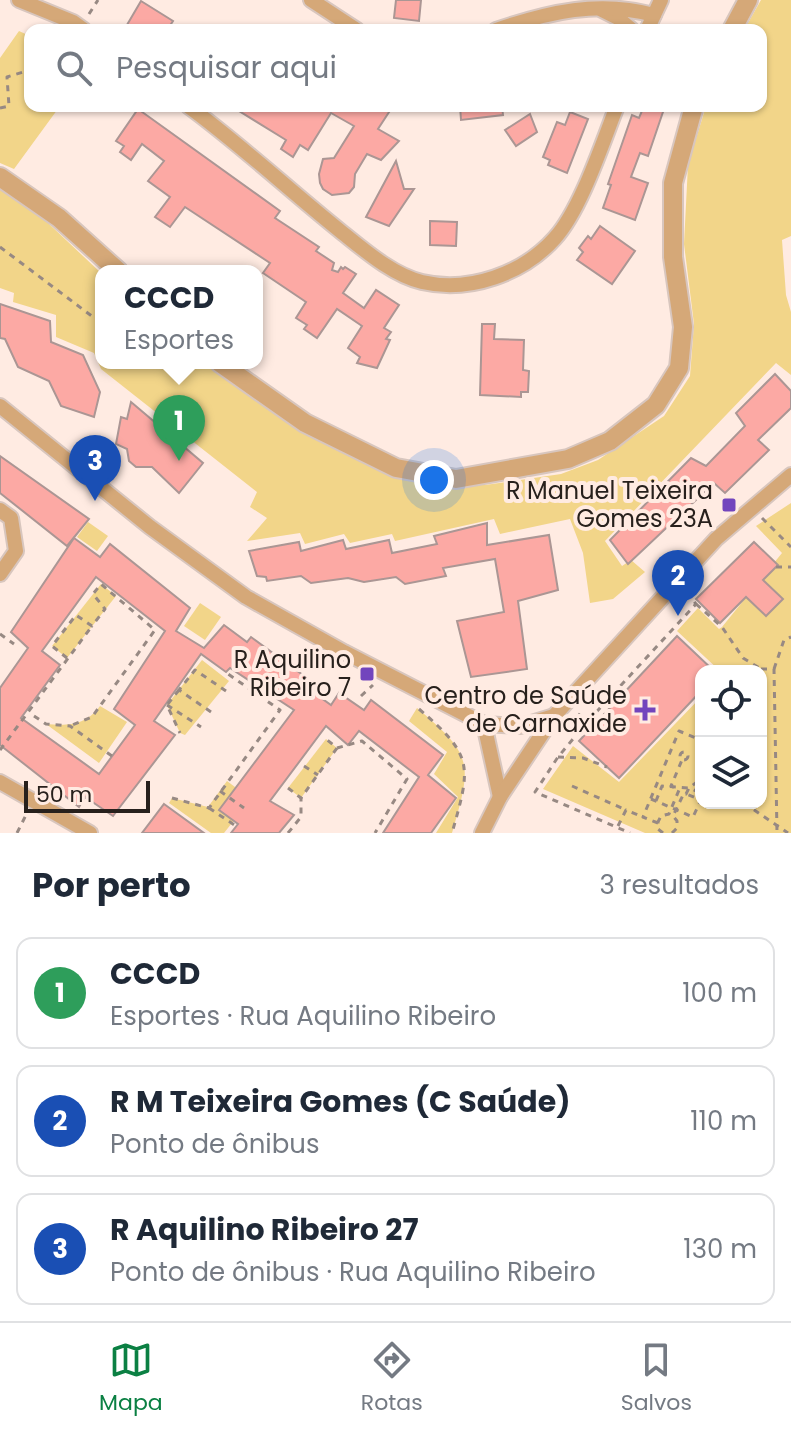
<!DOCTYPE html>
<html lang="pt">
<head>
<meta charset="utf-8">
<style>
	:root { --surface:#fff; --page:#f6f6f7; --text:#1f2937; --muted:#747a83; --line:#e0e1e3; --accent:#0b8043 }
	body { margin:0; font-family:Poppins,sans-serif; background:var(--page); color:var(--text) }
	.controls { position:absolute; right:24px; bottom:24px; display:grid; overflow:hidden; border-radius:16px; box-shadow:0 2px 6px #0004 }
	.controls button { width:72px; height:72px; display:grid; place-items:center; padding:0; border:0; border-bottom:2px solid var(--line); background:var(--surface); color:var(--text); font:40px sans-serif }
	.scale { position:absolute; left:24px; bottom:20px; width:126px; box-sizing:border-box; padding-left:8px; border:4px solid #27201c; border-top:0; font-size:22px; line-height:28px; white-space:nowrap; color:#27201c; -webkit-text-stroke:6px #ffebe2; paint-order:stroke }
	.you { position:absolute; left:434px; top:480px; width:28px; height:28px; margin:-20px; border:6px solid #fff; border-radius:50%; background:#1a73e8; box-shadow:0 0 0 12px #1a73e833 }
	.badge { display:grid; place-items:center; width:52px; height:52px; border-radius:50%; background:var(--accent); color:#fff; font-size:26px; font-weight:700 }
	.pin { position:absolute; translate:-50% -66px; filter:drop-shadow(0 2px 4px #0008) }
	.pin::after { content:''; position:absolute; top:42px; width:28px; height:24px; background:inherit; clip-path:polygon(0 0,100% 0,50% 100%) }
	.popup { position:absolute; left:95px; top:265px; width:168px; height:104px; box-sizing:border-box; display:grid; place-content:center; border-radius:16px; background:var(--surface); filter:drop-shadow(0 2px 6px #0005); font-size:26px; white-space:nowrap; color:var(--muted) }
	.popup b { font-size:30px; color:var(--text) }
	.popup::after { content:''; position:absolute; left:50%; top:100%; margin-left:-16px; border:16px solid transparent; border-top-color:var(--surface) }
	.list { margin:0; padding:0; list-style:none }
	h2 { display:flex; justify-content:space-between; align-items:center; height:104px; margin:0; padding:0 32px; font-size:34px }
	h2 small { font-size:26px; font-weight:400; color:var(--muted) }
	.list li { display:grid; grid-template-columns:52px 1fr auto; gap:24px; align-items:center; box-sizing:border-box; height:112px; margin:0 16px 16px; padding:0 16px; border:2px solid var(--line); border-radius:16px }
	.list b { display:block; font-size:30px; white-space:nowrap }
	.list p { margin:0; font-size:26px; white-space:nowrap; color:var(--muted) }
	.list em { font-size:26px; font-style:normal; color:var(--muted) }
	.icon { flex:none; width:44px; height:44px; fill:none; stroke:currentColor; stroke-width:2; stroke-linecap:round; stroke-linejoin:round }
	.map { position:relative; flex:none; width:791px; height:833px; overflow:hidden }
	.search { position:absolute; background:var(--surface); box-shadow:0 2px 6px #0004; left:24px; right:24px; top:24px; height:88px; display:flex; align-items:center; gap:20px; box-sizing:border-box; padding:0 28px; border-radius:16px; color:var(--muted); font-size:30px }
	.sheet { height:488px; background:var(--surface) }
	nav { display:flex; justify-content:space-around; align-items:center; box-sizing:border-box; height:112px; border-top:2px solid var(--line); background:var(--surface); font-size:22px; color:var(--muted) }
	nav a { display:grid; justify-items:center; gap:4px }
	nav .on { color:var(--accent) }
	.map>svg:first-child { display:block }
	.green { fill:#f2d589 }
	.building { fill:#fca9a4; stroke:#ab9694; stroke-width:2; fill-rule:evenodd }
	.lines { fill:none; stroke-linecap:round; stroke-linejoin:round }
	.minor-casing { stroke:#d8c6be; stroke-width:18 }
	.tertiary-casing { stroke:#d8c6be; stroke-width:22 }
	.path { stroke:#978983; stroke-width:3; stroke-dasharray:6 6; stroke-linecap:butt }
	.minor { stroke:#d5a878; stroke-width:14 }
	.tertiary { stroke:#d5a878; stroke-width:18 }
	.poi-dot { fill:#7245bd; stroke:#ffebe2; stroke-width:3 }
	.labels { text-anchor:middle; stroke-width:8; stroke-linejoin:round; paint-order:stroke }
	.poi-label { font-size:24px; fill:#27201c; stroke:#ffebe2; text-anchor:end }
</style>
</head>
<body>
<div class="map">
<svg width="791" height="833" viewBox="0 0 791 833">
	<rect width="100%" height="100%" fill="#ffebe2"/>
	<g class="green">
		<path d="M761,0H791V236L782,240L786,295L791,312V375L776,363L605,541L622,566L631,560L645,572L613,599L590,603L583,553L570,519L500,534L494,519L395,541L392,534L350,543L344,534L305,544L300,533L247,541L267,518L250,507L257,492L101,369L94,353L56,337V315L13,302L14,293L0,288V186L48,223L101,273V363H204L363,462L410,480L485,485L561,474L598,460L664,416L690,376L694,324L684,244L688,165L706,106H761V30H744Z"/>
		<path d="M19,31L30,36V106H60L14,169L0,163V58Z"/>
		<path d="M791,503V833H645L543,789L573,746L619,782L701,697V803H761V671H720L677,631L698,608L719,629L722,627L782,553L756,526Z"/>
		<path d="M88,522L108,536L97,551L77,537Z"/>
		<path d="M101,584L116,596L67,658L52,646Z"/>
		<path d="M200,603L221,617L205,640L184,626Z"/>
		<path d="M202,660L229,681L185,735L180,733L167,705Z"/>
		<path d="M100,706L127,722L99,763L46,724C69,726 86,725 100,706Z"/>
		<path d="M417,708C474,756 472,763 452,833H436L458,797L434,774L447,752L409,721Z"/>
		<path d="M326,739L337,748L301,798L288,788Z"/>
		<path d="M227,781L251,799L224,833H211L169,803L172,798L208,807Z"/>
	</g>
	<g class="building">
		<path d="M396,0H421L419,21L394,18Z"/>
		<path d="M141,1L173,21L167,30H124Z"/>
		<path d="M231,106H393L378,129L399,141L381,160L367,154L355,174L354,187L349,193L332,195L323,189L320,183L319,174L323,159L334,158L354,126L331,113L308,150L300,145L293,157L281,149L286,140Z"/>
		<path d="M460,106H502L503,115L461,120Z"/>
		<path d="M644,106H665L648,156L640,153L631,177L648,183L635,220L603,208L611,185L608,184L632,115L639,118Z"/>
		<path d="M138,109L280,211L275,218L319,247L316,251L334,263L332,270L338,272L341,267L343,269L345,267L356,274L343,293L364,308L376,290L399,305L384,328L391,332L386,339L390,340L377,368L357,363L360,357L348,348L362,326L337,309L317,338L304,329L307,325L296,318L306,302L263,273L270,263L185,207L170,227L155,217L170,197L148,181L164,161L142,144L131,160L120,152L124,146L116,141Z"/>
		<path d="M570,112L588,119L567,173L548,165L550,160L543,157L557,122L565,125Z"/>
		<path d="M530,114L537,132L516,146L505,130Z"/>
		<path d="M396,161L404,189H414L389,226L366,217Z"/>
		<path d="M430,221L457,222L456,246L430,245Z"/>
		<path d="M600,226L635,251L612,284L577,260L583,252L579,248L588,236L591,239Z"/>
		<path d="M0,304L50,321L51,342L83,355L100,392L94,417L61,406L49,381L18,367L5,339L0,338Z"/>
		<path d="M482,324H495L494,339L524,340L523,370L529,371L528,392H521V397L480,395Z"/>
		<path d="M775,374L791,391V408L758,440L769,450L725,493L714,483L628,564L610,540L691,458L706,466L745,426L736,413Z"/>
		<path d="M131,402L203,463L179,493L152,467H136L129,461L127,449L116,444L121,417L127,419Z"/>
		<path d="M0,456L89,519L67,546L0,493Z"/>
		<path d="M487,523V545L549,535L558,590L518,601L527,669L471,677L457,621L504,612L495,559L443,568L446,576L405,584L396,577L364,582L348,578L311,583L301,576L267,581L266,577L257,576L249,551L299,542L301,551L343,540L346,549L389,540L392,553L437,544L434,536Z"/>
		<path d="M74,538L100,557L110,544L190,608L176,631L204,648L224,625L247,642L251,637L311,681L306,687L331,705L339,693L364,710L371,700L443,755L428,775L456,798L431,833H383L419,777L359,731L348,745L326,726L270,801L294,815L279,833H231L238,824L219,810L294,710L230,668L226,672L201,654L154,721L175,735L113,816L85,797L79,807L0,745V688L28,648L11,632ZM96,577L165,631L114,709L135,725L99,774L21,718L60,665L42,651Z"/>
		<path d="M754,542L778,565L763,580L783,599L766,616L746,597L720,623L696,599Z"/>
		<path d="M677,636L714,671H701V691L619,778L579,741Z"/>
		<path d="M164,804L204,833H142Z"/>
	</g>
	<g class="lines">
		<g class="minor-casing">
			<g id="minor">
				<path d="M19,0L73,22L84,30"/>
				<path d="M311,0L357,30"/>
				<path d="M602,10L618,18L632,30"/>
				<path d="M496,30C548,12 599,0 654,15"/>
				<path d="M647,30L661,0"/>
				<path d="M188,106C241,145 288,189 339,230C363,249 392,275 422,282C469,293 523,274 555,238C581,209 602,144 617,106"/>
				<path d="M0,406L150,527L246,597L344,652L484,724L521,726L554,716"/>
				<path d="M0,510L11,518L16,551L0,574"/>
				<path d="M484,724L500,797"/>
				<path d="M0,782L90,833"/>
				<path d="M482,833L500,797L554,716L716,539L791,475"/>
			</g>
		</g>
		<g class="tertiary-casing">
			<g id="tertiary">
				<path d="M732,30L748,0"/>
				<path d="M0,177L59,218L118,271"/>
				<path d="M220,363L305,423L396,468L456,479L568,459L610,441L656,405L679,368L683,327L673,257V183L694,106"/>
			</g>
		</g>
		<g class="path">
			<path d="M89,14L98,0"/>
			<path d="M0,108L9,106L7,77L30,70"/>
			<path d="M0,247L101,323"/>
			<path d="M762,518L791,547"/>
			<path d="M776,567H791"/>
			<path d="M696,604L722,627L743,658L761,669L760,671"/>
			<path d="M0,634L14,644"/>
			<path d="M67,658L52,646L76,615L92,626L105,609L93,594L101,584L155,630L92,717L70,726"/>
			<path d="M761,669H774L777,833"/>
			<path d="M774,669L784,640L791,637"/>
			<path d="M179,690L167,705L180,733"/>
			<path d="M361,696L373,685"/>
			<path d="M167,705L201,727"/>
			<path d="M419,709C474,756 471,766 452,833"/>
			<path d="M211,712L179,690L195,670L226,691"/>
			<path d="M578,714L588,721L558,757L535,792L630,833"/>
			<path d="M34,716L46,724L70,726L112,756"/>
			<path d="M588,721L696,604L688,594"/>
			<path d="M337,748L362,741L407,779L375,833"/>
			<path d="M0,750L92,626"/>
			<circle cx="684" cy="756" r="4"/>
			<path d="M558,757L583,758L607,767"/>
			<path d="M304,766L318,775"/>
			<path d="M572,786L626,810"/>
			<path d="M288,788L301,798L337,748L326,739"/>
			<path d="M220,791L244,808"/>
			<path d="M172,798L209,808L280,710L228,674"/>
			<path d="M651,799L693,817L701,800L686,794"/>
			<path d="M656,801L662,786L689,788L701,779"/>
			<path d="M744,803L788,833"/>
			<path d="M209,808L236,826"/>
			<path d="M658,823L643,817L679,731L701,740"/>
			<path d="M618,826L626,810L643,817"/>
			<path d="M17,833L26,815"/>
			<path d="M288,833L301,817V798"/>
			<path d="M663,833L658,829V822L661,816L669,814L679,790L671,786L682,760"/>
			<path d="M672,833L677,828V821L673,816L684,793L686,794L689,788L701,793"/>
		</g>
		<use href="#minor" class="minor"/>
		<use href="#tertiary" class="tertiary"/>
	</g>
	<g class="poi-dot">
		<rect x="721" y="497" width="16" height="16" rx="4"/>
		<rect x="359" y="666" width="16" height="16" rx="4"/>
		<path d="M641 698h8v8h8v8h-8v8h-8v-8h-8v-8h8z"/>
	</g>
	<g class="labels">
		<g class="poi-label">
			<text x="713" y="499">R Manuel Teixeira<tspan x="713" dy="28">Gomes 23A</tspan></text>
			<text x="351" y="668">R Aquilino<tspan x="351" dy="28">Ribeiro 7</tspan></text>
			<text x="627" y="704">Centro de Saúde<tspan x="627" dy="28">de Carnaxide</tspan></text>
		</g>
	</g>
</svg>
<div class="controls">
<button><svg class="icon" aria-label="locate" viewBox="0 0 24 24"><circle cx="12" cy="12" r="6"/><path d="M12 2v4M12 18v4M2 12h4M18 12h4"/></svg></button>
<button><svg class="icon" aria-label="layers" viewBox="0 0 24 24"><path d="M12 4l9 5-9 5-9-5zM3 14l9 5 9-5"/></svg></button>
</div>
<div class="scale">50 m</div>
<div class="you"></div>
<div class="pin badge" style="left:179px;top:461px;background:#2e9e5b">1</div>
<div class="popup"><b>CCCD</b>Esportes</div>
<div class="pin badge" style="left:678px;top:616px;background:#1a4fb4">2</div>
<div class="pin badge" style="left:95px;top:501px;background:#1a4fb4">3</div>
<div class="search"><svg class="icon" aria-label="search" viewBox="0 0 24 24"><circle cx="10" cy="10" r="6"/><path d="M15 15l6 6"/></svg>Pesquisar aqui</div>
</div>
<section class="sheet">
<h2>Por perto<small>3 resultados</small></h2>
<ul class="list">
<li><span class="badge" style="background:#2e9e5b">1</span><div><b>CCCD</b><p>Esportes · Rua Aquilino Ribeiro</p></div><em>100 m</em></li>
<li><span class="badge" style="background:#1a4fb4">2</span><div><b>R M Teixeira Gomes (C Saúde)</b><p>Ponto de ônibus</p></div><em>110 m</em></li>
<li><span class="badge" style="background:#1a4fb4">3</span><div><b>R Aquilino Ribeiro 27</b><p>Ponto de ônibus · Rua Aquilino Ribeiro</p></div><em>130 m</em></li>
</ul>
</section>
<nav>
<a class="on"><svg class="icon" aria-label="map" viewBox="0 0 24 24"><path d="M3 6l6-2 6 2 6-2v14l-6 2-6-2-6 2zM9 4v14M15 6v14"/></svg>Mapa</a>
<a><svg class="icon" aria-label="directions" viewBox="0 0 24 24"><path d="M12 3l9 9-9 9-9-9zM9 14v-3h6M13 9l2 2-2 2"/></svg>Rotas</a>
<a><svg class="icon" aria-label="saved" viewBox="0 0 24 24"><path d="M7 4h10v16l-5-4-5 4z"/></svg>Salvos</a>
</nav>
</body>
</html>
